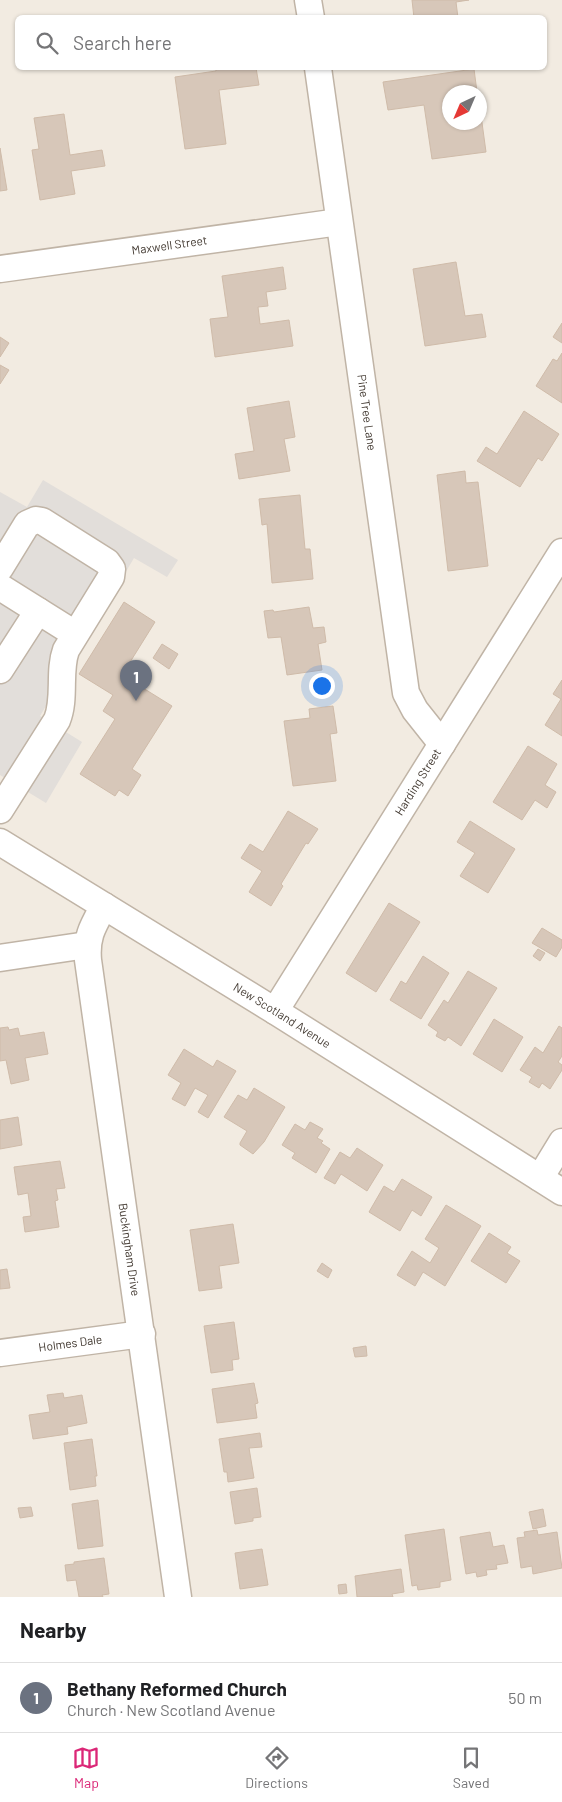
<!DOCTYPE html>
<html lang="en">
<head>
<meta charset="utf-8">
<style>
	:root { --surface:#fff; --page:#f2f2f2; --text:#202124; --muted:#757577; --line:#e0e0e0; --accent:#db2777 }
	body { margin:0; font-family:Barlow,sans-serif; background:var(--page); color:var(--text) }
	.compass { position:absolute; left:442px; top:85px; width:45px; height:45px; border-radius:50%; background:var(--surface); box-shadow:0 1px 4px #0004; rotate:224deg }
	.you { position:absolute; left:321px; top:685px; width:18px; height:18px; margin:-12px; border:4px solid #fff; border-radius:50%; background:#1a73e8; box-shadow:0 0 0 8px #1a73e833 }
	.badge { display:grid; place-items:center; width:32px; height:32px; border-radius:50%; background:var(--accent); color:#fff; font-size:16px; font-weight:700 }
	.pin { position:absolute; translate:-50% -41px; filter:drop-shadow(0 1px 2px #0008) }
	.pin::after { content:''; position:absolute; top:26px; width:18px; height:15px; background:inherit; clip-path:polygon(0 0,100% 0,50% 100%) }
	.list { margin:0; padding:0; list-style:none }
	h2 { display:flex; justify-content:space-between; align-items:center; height:65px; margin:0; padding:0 20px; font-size:21px }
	h2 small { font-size:16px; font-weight:400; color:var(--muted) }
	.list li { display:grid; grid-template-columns:32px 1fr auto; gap:15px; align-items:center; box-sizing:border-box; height:70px; padding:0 20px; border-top:1px solid var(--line) }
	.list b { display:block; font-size:19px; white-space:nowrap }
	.list p { margin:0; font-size:16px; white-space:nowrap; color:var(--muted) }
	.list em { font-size:16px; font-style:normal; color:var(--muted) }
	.icon { flex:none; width:28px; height:28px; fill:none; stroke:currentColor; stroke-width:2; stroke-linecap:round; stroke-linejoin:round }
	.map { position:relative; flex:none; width:562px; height:1597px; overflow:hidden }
	.search { position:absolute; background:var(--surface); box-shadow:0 1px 4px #0004; left:15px; right:15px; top:15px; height:55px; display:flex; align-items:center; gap:12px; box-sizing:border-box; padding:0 18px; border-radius:8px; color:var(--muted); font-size:19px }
	.sheet { height:135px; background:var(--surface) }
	nav { display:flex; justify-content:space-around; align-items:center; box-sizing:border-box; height:70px; border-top:1px solid var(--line); background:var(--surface); font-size:14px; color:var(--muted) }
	nav a { display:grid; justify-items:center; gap:2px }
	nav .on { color:var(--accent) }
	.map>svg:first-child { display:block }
	.parking { fill:#e2deda }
	.building { fill:#d7c7b9; stroke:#cfbba9 }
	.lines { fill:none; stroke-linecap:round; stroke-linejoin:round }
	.minor-casing { stroke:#c0b4a6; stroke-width:29 }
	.minor { stroke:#fff; stroke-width:26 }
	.labels { text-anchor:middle; stroke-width:4; stroke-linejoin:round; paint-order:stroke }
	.street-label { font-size:12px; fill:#433a32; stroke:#fff }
</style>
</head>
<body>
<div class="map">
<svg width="562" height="1597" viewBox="0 0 562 1597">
	<rect width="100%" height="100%" fill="#f2ebe1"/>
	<path class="parking" d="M43,480L178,560L167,577L134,558L40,716L82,742L46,803L0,775V605L4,598L0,595V492L27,507Z"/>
	<g class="building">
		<path d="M412,0H469L456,2L458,18H414Z"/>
		<path d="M216,68H256L259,85L219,90L226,144L185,149L175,77L216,71Z"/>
		<path d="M474,69L477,92H450V122H480V108L486,152L432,159L424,105L388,110L383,82Z"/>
		<path d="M64,114L70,155L102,150L105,166L71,171L75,194L40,200L32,150L39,149L34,118Z"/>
		<path d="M0,148L7,190L0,191Z"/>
		<path d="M456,262L465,316L482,314L486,337L425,346L413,269Z"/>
		<path d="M283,267L286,289L266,292L268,306L258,307L260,324L289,320L293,346L215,357L210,319L228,317L222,276Z"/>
		<path d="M562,323V343L553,337Z"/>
		<path d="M0,337L9,343L0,357Z"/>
		<path d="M562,353V403L536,386L553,359L557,361Z"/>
		<path d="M0,365L9,370L0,384Z"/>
		<path d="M289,401L295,437L284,439L290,471L239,479L235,454L254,451L247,408Z"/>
		<path d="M524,411L559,434L542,461L538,458L520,487L477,461L486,447L497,454Z"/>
		<path d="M465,471L466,483L478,482L488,566L448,571L437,475Z"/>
		<path d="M300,495L305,549H310L313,579L272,583L267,524L262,525L259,499Z"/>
		<path d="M124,602L155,622L122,675L172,706L132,769L141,775L128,796L119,790L115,796L80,774L115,719L103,711L113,695L79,674Z"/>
		<path d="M309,607L313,628L324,627L326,642L318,644L322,670L287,675L281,637L268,638L264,611L273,610L274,612Z"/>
		<path d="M162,644L178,654L169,669L153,658Z"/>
		<path d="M562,680V736L545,725L561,699L553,694Z"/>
		<path d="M333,706L337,733L330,734L336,781L293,786L284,721L310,718L309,709Z"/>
		<path d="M528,746L557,764L545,785L556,792L547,808L535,800L522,820L493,802Z"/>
		<path d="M288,811L318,829L308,844L306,843L281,884L283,886L271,906L249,892L262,871L241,858L250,844L263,852Z"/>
		<path d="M470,821L515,849L488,893L460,876L475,853L457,842Z"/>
		<path d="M389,903L420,922L376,992L346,973Z"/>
		<path d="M542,928L562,940V947L556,957L532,943Z"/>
		<path d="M538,949L545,953L540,961L533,956Z"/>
		<path d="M423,956L449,973L421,1019L390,1000L401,981L406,984Z"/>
		<path d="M468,971L497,988L461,1046L448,1037L445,1041L436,1036L438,1032L428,1025L444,1000L448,1003Z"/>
		<path d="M494,1019L523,1037L502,1072L473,1054Z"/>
		<path d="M559,1026L562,1028V1056L558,1062L562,1065V1070L550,1089L542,1083L539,1088L529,1082L532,1077L520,1070L535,1047L543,1053Z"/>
		<path d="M8,1027L9,1030L18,1028L20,1036L44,1032L48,1054L25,1058L29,1080L11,1084L6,1060L0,1061V1028Z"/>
		<path d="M184,1049L213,1067L217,1060L236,1071L208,1118L198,1112L208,1095L195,1088L185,1106L172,1099L181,1083L168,1075Z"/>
		<path d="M254,1088L285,1107L264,1142L253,1154L240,1145V1143L247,1131L224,1117L238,1095L247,1100Z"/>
		<path d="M18,1117L22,1145L0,1149V1120Z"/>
		<path d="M310,1122L323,1129L317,1138L323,1141L321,1143L330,1149L316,1173L292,1158L295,1153L282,1145L295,1124L305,1130Z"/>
		<path d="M357,1148L383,1165L367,1191L341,1174L335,1184L324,1178L340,1152L350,1158Z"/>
		<path d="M60,1161L65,1188L56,1189L58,1200L55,1201L59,1227L25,1232L23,1217L31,1216L28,1193L18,1195L14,1167Z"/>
		<path d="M402,1179L432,1197L421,1216L412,1210L400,1231L369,1212L384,1186L394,1192Z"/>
		<path d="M446,1205L481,1226L445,1286L423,1272L415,1286L397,1275L412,1251L430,1263L439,1248L425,1239Z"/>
		<path d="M233,1224L239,1263L219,1266L222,1288L199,1291L190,1230Z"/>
		<path d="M489,1233L511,1247L507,1253L520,1261L506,1283L471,1261Z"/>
		<path d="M322,1263L332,1270L328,1278L317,1271Z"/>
		<path d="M7,1269L10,1288L0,1289V1270Z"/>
		<path d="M234,1322L239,1359L232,1360L233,1370L211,1373L204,1326Z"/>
		<path d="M366,1346L367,1356L355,1357L353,1348Z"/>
		<path d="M254,1383L258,1403L255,1404L257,1418L217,1423L212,1389Z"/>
		<path d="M63,1393L64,1398L82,1395L87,1423L67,1427L68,1434L33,1439L29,1415L50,1412L47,1395Z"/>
		<path d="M260,1433L262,1447L249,1448L254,1478L228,1482L227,1472H224L219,1439Z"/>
		<path d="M92,1439L97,1476H95L96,1486L70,1490L64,1443Z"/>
		<path d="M257,1488L261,1517L253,1518V1521L235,1524L230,1492Z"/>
		<path d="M98,1500L103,1546L78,1549L72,1504Z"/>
		<path d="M31,1507L33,1516L20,1518L18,1508Z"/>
		<path d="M543,1509L546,1526L533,1529L529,1512Z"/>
		<path d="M444,1529L451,1580L440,1582V1587L418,1590L417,1585L412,1586L405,1535Z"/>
		<path d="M537,1530L538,1535L557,1532L562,1568L533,1574L532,1566L521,1568L517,1538L525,1537L524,1532Z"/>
		<path d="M490,1532L493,1547L504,1545L508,1563L496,1565L497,1569L486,1570L487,1575L477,1577L476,1572L466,1574L460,1537Z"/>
		<path d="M262,1549L268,1585L240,1589L235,1553Z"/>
		<path d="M104,1558L109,1594L102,1595L103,1597H79L76,1580L67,1581L65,1565L74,1564V1562Z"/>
		<path d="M401,1569L404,1592L392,1594L393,1597H357L355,1576Z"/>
		<path d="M346,1584L347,1593L339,1594L338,1585Z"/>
	</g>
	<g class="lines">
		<g class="minor-casing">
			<g id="minor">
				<path d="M308,0L311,18"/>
				<path id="s1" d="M318,68L406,693L415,710L442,744"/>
				<path id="s2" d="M0,269L339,222"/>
				<path d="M0,568L27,524L36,520L42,521L107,562L112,569L111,577L66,650C58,672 66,698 57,720L0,810"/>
				<path d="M0,587L75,634"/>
				<path d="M0,670L38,611"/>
				<path id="s3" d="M0,842L275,1011L562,1192"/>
				<path id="s4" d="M104,906C93,926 86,936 88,960L178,1597"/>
				<path d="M0,958L87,945"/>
				<path id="s5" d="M275,1011L562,552"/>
				<path d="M540,1178L562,1142"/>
				<path id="s6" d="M0,1353L142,1334"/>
			</g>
		</g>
		<use href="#minor" class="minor"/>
	</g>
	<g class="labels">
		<g class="street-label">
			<text dy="4" stroke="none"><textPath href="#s2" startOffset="171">Maxwell Street</textPath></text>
			<text dy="4" stroke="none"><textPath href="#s1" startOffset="348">Pine Tree Lane</textPath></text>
			<text dy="4" stroke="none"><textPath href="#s5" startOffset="270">Harding Street</textPath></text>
			<text dy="4" stroke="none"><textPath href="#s3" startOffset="331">New Scotland Avenue</textPath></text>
			<text dy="4" stroke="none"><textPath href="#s4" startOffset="350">Buckingham Drive</textPath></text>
			<text dy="4" stroke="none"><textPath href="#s6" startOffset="71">Holmes Dale</textPath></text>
		</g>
	</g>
</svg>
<svg class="compass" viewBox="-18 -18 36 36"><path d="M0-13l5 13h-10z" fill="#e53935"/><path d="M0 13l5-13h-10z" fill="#757577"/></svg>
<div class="you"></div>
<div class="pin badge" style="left:136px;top:701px;background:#6b7280">1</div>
<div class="search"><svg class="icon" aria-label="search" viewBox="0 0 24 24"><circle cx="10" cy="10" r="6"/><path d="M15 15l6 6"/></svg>Search here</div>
</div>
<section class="sheet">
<h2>Nearby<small></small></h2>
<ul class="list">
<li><span class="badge" style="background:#6b7280">1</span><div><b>Bethany Reformed Church</b><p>Church · New Scotland Avenue</p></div><em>50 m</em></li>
</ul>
</section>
<nav>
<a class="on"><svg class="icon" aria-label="map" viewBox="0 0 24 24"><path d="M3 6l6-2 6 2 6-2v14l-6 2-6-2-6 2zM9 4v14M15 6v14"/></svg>Map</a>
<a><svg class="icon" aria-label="directions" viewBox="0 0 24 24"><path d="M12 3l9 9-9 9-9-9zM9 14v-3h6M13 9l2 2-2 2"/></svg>Directions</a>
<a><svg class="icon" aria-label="saved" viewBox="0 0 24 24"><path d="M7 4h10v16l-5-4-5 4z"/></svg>Saved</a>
</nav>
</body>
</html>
